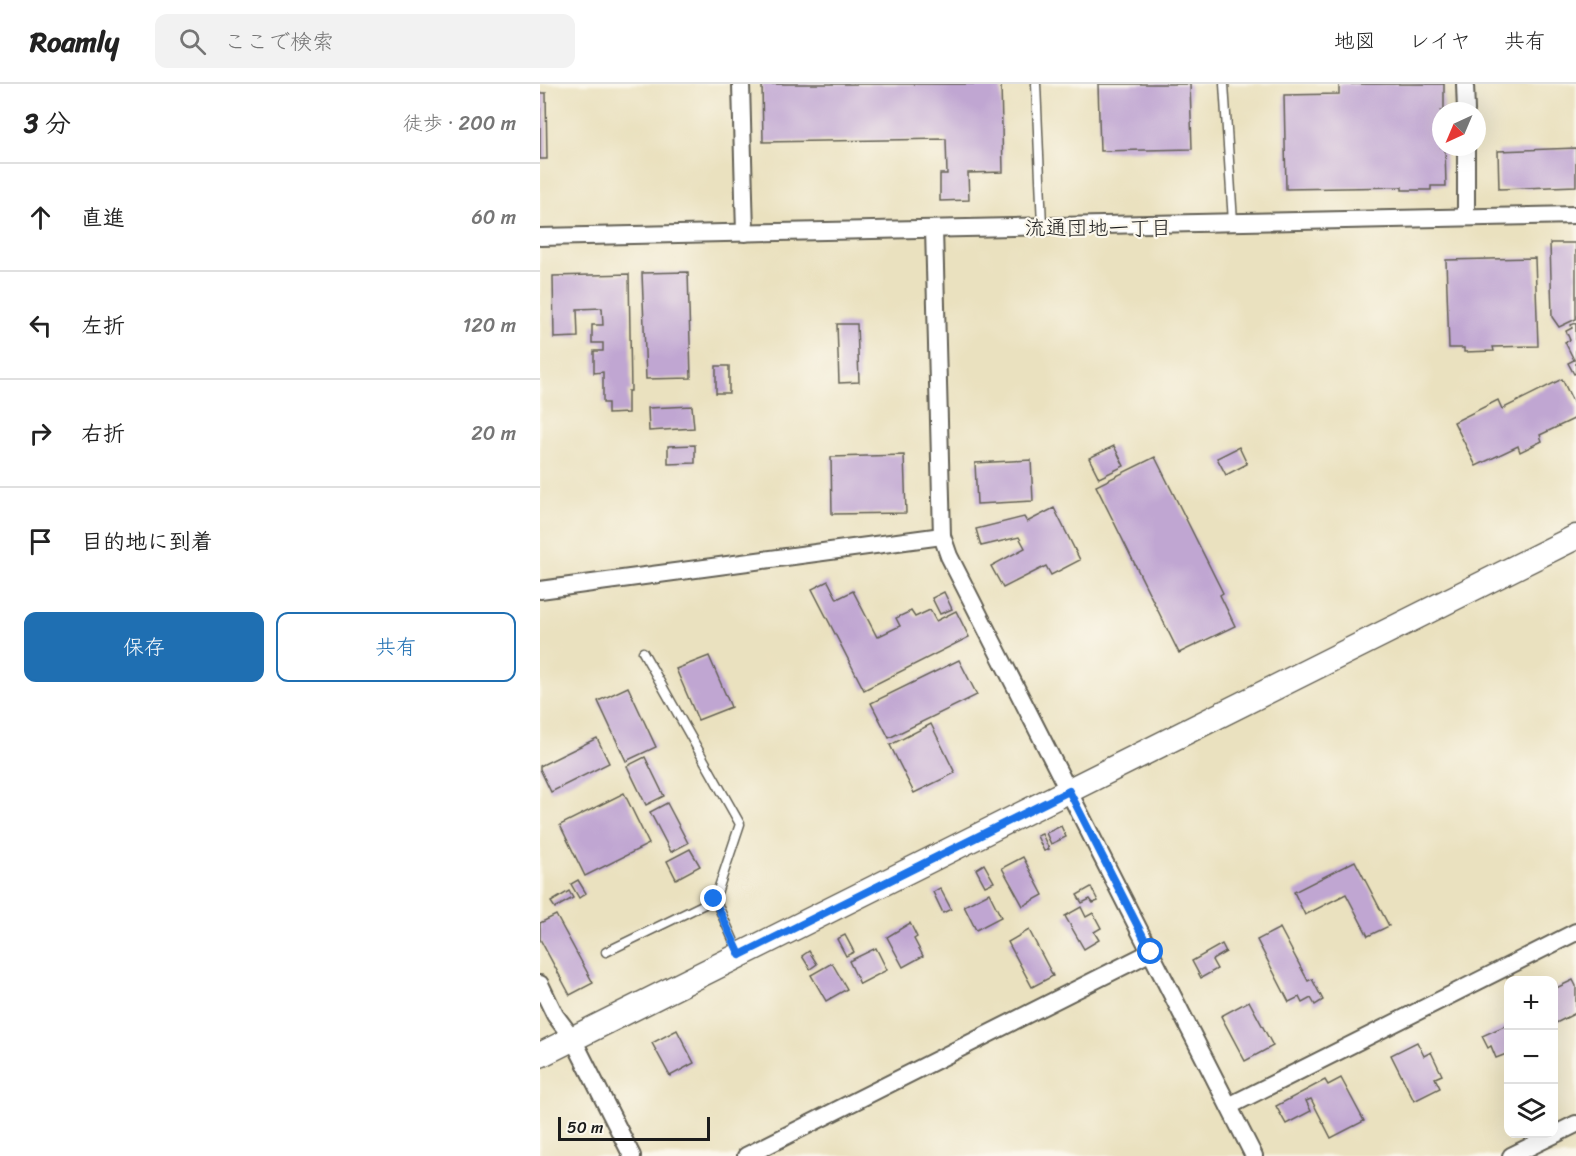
<!DOCTYPE html>
<html lang="ja">
<head>
<meta charset="utf-8">
<style>
	:root { --surface:#fff; --page:#f2f2f2; --text:#222; --muted:#767676; --line:#e0e0e0; --accent:#1f6fb2 }
	body { margin:0; font-family:Sriracha,"Klee One",sans-serif; background:var(--page); color:var(--text) }
	.controls { position:absolute; right:18px; bottom:18px; display:grid; overflow:hidden; border-radius:12px; box-shadow:0 6px 24px #0002 }
	.controls button { width:54px; height:54px; display:grid; place-items:center; padding:0; border:0; border-bottom:2px solid var(--line); background:var(--surface); color:var(--text); font:30px sans-serif }
	.compass { position:absolute; left:892px; top:18px; width:54px; height:54px; border-radius:50%; background:var(--surface); box-shadow:0 6px 24px #0002; rotate:224deg }
	.scale { position:absolute; left:18px; bottom:15px; width:152px; box-sizing:border-box; padding-left:6px; border:3px solid #1c1c1c; border-top:0; font-size:16px; line-height:21px; white-space:nowrap; color:#1c1c1c; -webkit-text-stroke:4px #fbf7ec; paint-order:stroke }
	.stop { position:absolute; width:18px; height:18px; margin:-14px; border:4px solid #1a73e8; border-radius:50%; background:#fff }
	.stop.end { background:#1a73e8; border-color:#fff; box-shadow:0 2px 6px #0008 }
	.list { margin:0; padding:0; list-style:none }
	h2 { display:flex; justify-content:space-between; align-items:center; height:78px; margin:0; padding:0 24px; font-size:26px }
	h2 small { font-size:20px; font-weight:400; color:var(--muted) }
	.list li { display:grid; grid-template-columns:39px 1fr auto; gap:18px; align-items:center; box-sizing:border-box; height:108px; padding:0 24px; border-top:2px solid var(--line) }
	.list b { display:block; font-size:22px; white-space:nowrap }
	.list em { font-size:20px; font-style:normal; color:var(--muted) }
	.actions { display:flex; gap:12px; padding:18px 24px }
	.actions a { flex:1; padding:14px 0; border:2px solid var(--accent); border-radius:12px; text-align:center; font-size:21px; color:var(--accent) }
	.actions .main { background:var(--accent); color:#fff }
	.icon { flex:none; width:33px; height:33px; fill:none; stroke:currentColor; stroke-width:2; stroke-linecap:round; stroke-linejoin:round }
	.map { position:relative; flex:none; width:1036px; height:1072px; overflow:hidden }
	header { display:flex; align-items:center; gap:36px; box-sizing:border-box; height:84px; padding:0 30px; background:var(--surface); border-bottom:2px solid var(--line) }
	header strong { font-size:28px }
	nav { display:flex; gap:33px; margin-inline-start:auto; font-size:21px }
	.search { width:420px; height:54px; background:var(--page); display:flex; align-items:center; gap:15px; box-sizing:border-box; padding:0 21px; border-radius:12px; color:var(--muted); font-size:22px }
	main { display:flex }
	aside { flex:1; background:var(--surface) }
	.map>svg:first-child { display:block }
	.building { fill:#c0a6d2 }
	.lines { fill:none; stroke-linecap:round; stroke-linejoin:round }
	.lane-casing { stroke:#646155; stroke-width:11 }
	.street-casing { stroke:#646155; stroke-width:20 }
	.secondary-casing { stroke:#646155; stroke-width:27 }
	.lane { stroke:#fff; stroke-width:8 }
	.street { stroke:#fff; stroke-width:16 }
	.secondary { stroke:#fff; stroke-width:24 }
	.route { stroke:#1a73e8; stroke-width:8 }
	.labels { text-anchor:middle; stroke-width:4.5; stroke-linejoin:round; paint-order:stroke }
	.neighbourhood-label { font-size:21px; fill:#1c1c1c; stroke:#fbf7ec }
</style>
</head>
<body>
<header>
<strong>Roamly</strong>
<div class="search"><svg class="icon" aria-label="search" viewBox="0 0 24 24"><circle cx="10" cy="10" r="6"/><path d="M15 15l6 6"/></svg>ここで検索</div>
<nav><a>地図</a><a>レイヤ</a><a>共有</a></nav>
</header>
<main>
<aside>
<h2>3 分<small>徒歩 · 200 m</small></h2>
<ul class="list">
<li><svg class="icon" aria-label="ahead" viewBox="0 0 24 24"><path d="M12 20V5M6 11l6-6 6 6"/></svg><div><b>直進</b></div><em>60 m</em></li>
<li><svg class="icon" aria-label="left" viewBox="0 0 24 24"><path d="M17 20v-9H6M10 6l-5 5 5 5"/></svg><div><b>左折</b></div><em>120 m</em></li>
<li><svg class="icon" aria-label="right" viewBox="0 0 24 24"><path d="M7 20v-9h11M14 6l5 5-5 5"/></svg><div><b>右折</b></div><em>20 m</em></li>
<li><svg class="icon" aria-label="arrive" viewBox="0 0 24 24"><path d="M6 21V4h12l-3 4 3 4H6"/></svg><div><b>目的地に到着</b></div></li>
</ul>
<div class="actions"><a class="main">保存</a><a>共有</a></div>
</aside>
<div class="map">
<svg width="1036" height="1072" viewBox="0 0 1036 1072">
	<rect width="100%" height="100%" fill="#fbf7ec"/>
	<filter id="ink" filterUnits="userSpaceOnUse"><feTurbulence type="fractalNoise" baseFrequency=".0167" numOctaves="2"/><feDisplacementMap in="SourceGraphic" scale="12" xChannelSelector="R" yChannelSelector="G"/><feConvolveMatrix kernelMatrix="1 2 1 2 8 2 1 2 1" color-interpolation-filters="sRGB"/></filter>
	<filter id="wash" filterUnits="userSpaceOnUse"><feTurbulence type="fractalNoise" baseFrequency=".008" numOctaves="4" result="noise"/><feDisplacementMap in="SourceGraphic" scale="24" xChannelSelector="R" yChannelSelector="G"/><feGaussianBlur stdDeviation="1.35" result="paint"/><feColorMatrix in="noise" values="0 0 0 0 0 0 0 0 0 0 0 0 0 0 0 0 0 1.4 0 .05"/><feComposite in="paint" operator="in"/></filter>
	<g filter="url(#wash)">
		<rect width="100%" height="100%" fill="#eae1bf"/>
		<g id="blocks">
			<g class="building">
				<path d="M222,0H461L463,88L428,89L429,116L400,117V90H407L406,55L223,58Z"/>
				<path d="M558,0H650L652,65L560,67Z"/>
				<path d="M799,0H904V27H901V63H905L906,102H891V106H862V103L746,105L744,11L799,10Z"/>
				<path d="M0,9H6L7,75H0Z"/>
				<path d="M1036,64V102L959,105L958,67Z"/>
				<path d="M1010,159H1036V235L1019,243L1012,233Z"/>
				<path d="M995,174L998,262L953,263L954,267L924,268V264H909L906,176Z"/>
				<path d="M148,188L151,294L106,295L102,189Z"/>
				<path d="M89,190L91,307H88V329L68,330V319H63V288L54,289V267H63V259H52V241H63L62,224L37,225L38,253L14,254L13,192Z"/>
				<path d="M1036,239V289L1034,290L1028,279L1034,276L1025,258L1030,256L1026,247L1032,244L1031,241Z"/>
				<path d="M297,240H317L319,298L299,299Z"/>
				<rect x="176" y="282" width="13" height="27"/>
				<path d="M1022,295L1036,324V334L1000,351L1002,357L980,368L978,362L936,382L914,338L958,316L962,325Z"/>
				<path d="M152,322L154,344L109,347L108,324Z"/>
				<path d="M155,361V379L128,380V362Z"/>
				<path d="M574,362L584,382L559,394L549,374Z"/>
				<path d="M699,363L707,380L686,391L677,374Z"/>
				<path d="M364,371L366,429L292,430L291,373Z"/>
				<path d="M615,373L683,509L680,511L695,542L639,569L556,402Z"/>
				<path d="M491,376L493,417L437,420L435,379Z"/>
				<path d="M514,424L540,476L511,491L506,482L463,504L451,482L485,464L479,453L441,462L436,445L484,433L487,438Z"/>
				<path d="M288,497L297,515L313,507L337,553L360,542L356,534L371,527L375,533L390,526L396,537L416,527L429,553L324,606L272,505Z"/>
				<path d="M404,508L412,525L400,530L392,514Z"/>
				<path d="M169,572L191,623L158,636L136,585Z"/>
				<path d="M419,576L437,611L349,654L331,619Z"/>
				<path d="M88,603L116,663L86,677L58,617Z"/>
				<path d="M391,640L415,689L374,709L350,661Z"/>
				<path d="M57,654L69,679L11,708L0,685V682Z"/>
				<path d="M105,673L124,712L106,721L87,682Z"/>
				<path d="M84,709L109,760L45,792L20,741Z"/>
				<path d="M127,719L148,759L131,768L110,728Z"/>
				<path d="M521,742L526,753L511,760L506,749Z"/>
				<path d="M502,750L509,765L504,767L497,752Z"/>
				<path d="M150,765L160,782L136,795L127,777Z"/>
				<path d="M483,773L503,811L483,822L462,784Z"/>
				<path d="M815,777L849,842L828,852L806,810L765,831L754,808Z"/>
				<path d="M444,780L454,798L445,802L436,785Z"/>
				<path d="M38,796L46,809L39,814L31,800Z"/>
				<path d="M551,803L558,817L553,819L550,815L542,819L537,811Z"/>
				<path d="M400,804L411,825L403,829L393,808Z"/>
				<path d="M29,807L33,814L15,824L11,818Z"/>
				<path d="M449,809L461,833L436,846L424,822Z"/>
				<path d="M541,823L546,833L553,829L561,844L554,848L559,856L544,865L525,832Z"/>
				<path d="M16,831L53,899L30,911L0,855V839Z"/>
				<path d="M370,839L377,853L374,855L383,872L363,883L347,853Z"/>
				<path d="M740,844L768,897L772,895L783,916L775,921L771,914L762,919L759,913L749,918L717,856Z"/>
				<path d="M489,846L513,892L492,903L468,858Z"/>
				<path d="M305,851L314,868L306,872L297,855Z"/>
				<path d="M682,860L686,868L672,876L677,885L661,894L652,877Z"/>
				<path d="M336,864L347,886L320,900L309,877Z"/>
				<path d="M269,867L277,880L270,885L262,872Z"/>
				<path d="M292,879L307,905L286,917L271,891Z"/>
				<path d="M1033,896L1036,902V929L1014,940V905Z"/>
				<path d="M709,917L733,962L705,977L681,932Z"/>
				<path d="M969,940V969L956,974L951,962L948,964L942,952Z"/>
				<path d="M137,946L154,979L130,992L112,959Z"/>
				<path d="M877,958L884,972L891,968L902,991L895,994L900,1004L874,1017L851,971Z"/>
				<path d="M801,994L824,1037L791,1054L771,1015L766,1017L771,1027L746,1040L736,1022L785,996L788,1001Z"/>
			</g>
		</g>
	</g>
	<g filter="url(#ink)">
		<use href="#blocks" fill-opacity="0" stroke="#646155" stroke-width="1.5"/>
		<g class="lines">
			<g class="lane-casing">
				<g id="lane">
					<path d="M496,0L502,142"/>
					<path d="M684,0L693,138"/>
					<path d="M103,568L200,740L175,815L199,869"/>
					<path d="M66,868L175,815"/>
				</g>
			</g>
			<g class="street-casing">
				<g id="street">
					<path d="M201,0L205,149"/>
					<path d="M925,0L926,27"/>
					<path d="M926,63V133"/>
					<path d="M394,145L402,452L409,472L714,1072"/>
					<path d="M0,153L1036,131"/>
					<path d="M0,506L402,452"/>
					<path d="M0,900L15,931L33,955L92,1072"/>
					<path d="M689,1022L1036,848"/>
					<path d="M206,1072L611,868"/>
					<path d="M971,1072L1036,1040"/>
				</g>
			</g>
			<g class="secondary-casing">
				<path id="secondary" d="M0,971L1036,453"/>
			</g>
			<use href="#lane" class="lane"/>
			<use href="#street" class="street"/>
			<use href="#secondary" class="secondary"/>
		</g>
	</g>
	<g class="lines" filter="url(#ink)">
		<path class="route" d="M174,815L200,871L529,707L611,868"/>
	</g>
	<g class="labels">
		<g class="neighbourhood-label">
			<text x="558" y="151">流通団地一丁目</text>
		</g>
	</g>
</svg>
<div class="controls">
<button>+</button>
<button>−</button>
<button><svg class="icon" aria-label="layers" viewBox="0 0 24 24"><path d="M12 4l9 5-9 5-9-5zM3 14l9 5 9-5"/></svg></button>
</div>
<svg class="compass" viewBox="-18 -18 36 36"><path d="M0-13l5 13h-10z" fill="#e53935"/><path d="M0 13l5-13h-10z" fill="#767676"/></svg>
<div class="scale">50 m</div>
<div class="stop" style="left:611px;top:868px"></div>
<div class="stop end" style="left:174px;top:815px"></div>
</div>
</main>
</body>
</html>
